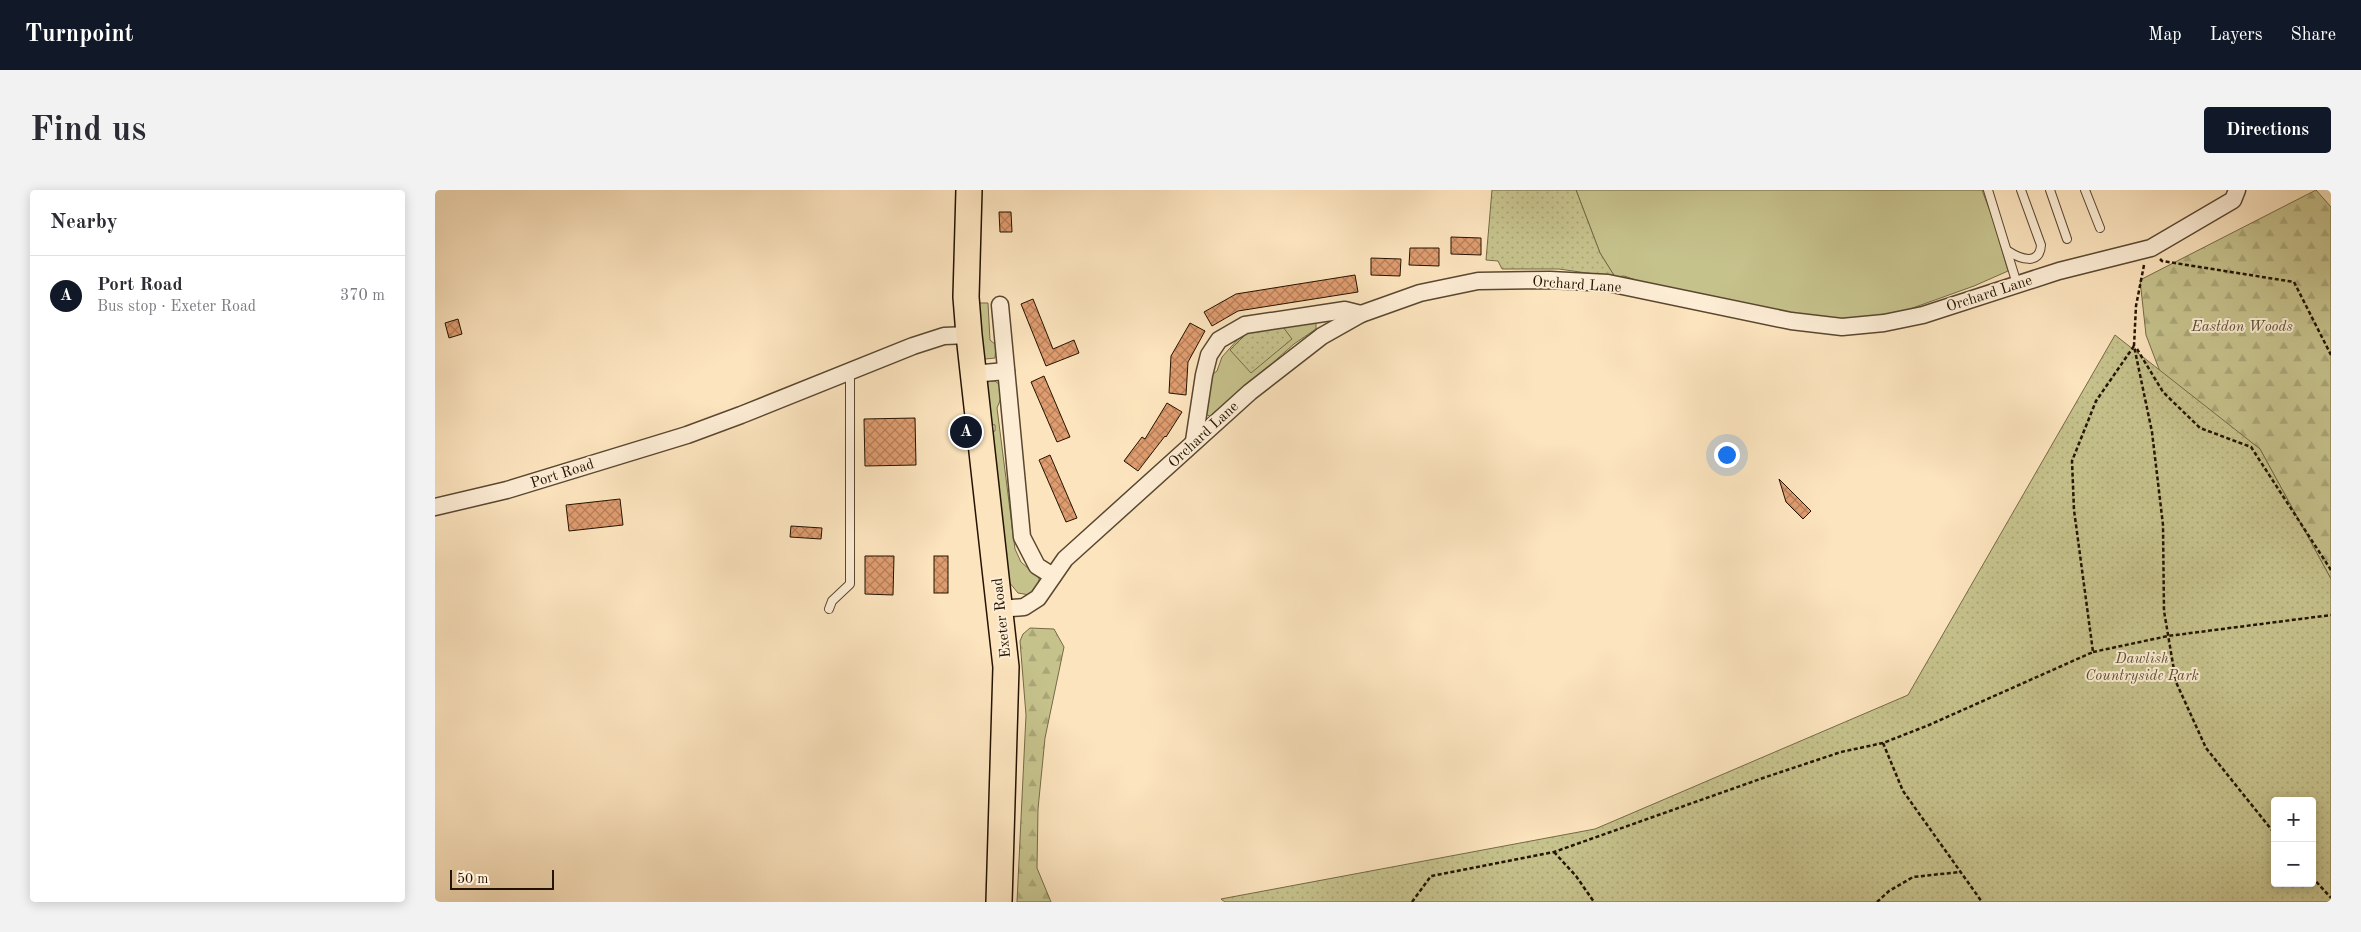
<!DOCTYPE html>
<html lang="en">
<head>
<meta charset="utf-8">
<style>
	:root { --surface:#fff; --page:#f2f2f3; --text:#2b2b33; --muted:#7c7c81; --line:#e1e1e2; --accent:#111827 }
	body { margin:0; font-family:"Old Standard TT",serif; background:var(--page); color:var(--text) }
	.controls { position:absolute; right:15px; bottom:15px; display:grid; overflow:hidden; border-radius:5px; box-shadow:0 2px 12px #0003 }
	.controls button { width:45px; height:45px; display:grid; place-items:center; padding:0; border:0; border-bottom:1px solid var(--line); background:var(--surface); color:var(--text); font:25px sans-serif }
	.scale { position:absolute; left:15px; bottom:12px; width:104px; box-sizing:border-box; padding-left:5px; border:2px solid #231300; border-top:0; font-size:14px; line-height:18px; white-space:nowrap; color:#231300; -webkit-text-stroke:4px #fdedd5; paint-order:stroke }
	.you { position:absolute; left:1291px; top:264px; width:18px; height:18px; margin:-12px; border:4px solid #fff; border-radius:50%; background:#1a73e8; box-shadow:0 0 0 8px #1a73e833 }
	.badge { display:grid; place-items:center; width:32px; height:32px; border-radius:50%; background:var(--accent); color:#fff; font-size:16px; font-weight:700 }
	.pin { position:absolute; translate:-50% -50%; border:2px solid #fff; box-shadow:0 1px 5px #0006 }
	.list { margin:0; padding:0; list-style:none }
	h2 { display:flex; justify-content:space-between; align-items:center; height:65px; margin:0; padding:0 20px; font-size:21px }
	h2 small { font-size:16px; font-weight:400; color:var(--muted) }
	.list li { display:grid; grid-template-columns:32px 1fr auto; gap:15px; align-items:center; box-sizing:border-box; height:80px; padding:0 20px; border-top:1px solid var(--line) }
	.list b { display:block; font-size:19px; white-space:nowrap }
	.list p { margin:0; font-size:16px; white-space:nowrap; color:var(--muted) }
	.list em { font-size:16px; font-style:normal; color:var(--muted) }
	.map { position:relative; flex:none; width:1896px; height:712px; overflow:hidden; border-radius:5px }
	header { display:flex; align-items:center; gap:30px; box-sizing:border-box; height:70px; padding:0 25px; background:var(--accent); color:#fff }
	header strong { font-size:24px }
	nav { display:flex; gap:28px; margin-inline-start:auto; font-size:18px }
	.intro { display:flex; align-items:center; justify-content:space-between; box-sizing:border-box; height:120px; padding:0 30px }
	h1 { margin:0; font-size:35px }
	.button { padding:12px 22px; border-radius:5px; background:var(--accent); color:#fff; font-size:18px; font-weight:700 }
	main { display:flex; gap:30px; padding:0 30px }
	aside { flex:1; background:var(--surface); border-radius:5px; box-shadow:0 2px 12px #0003 }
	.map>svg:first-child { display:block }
	.grass { fill:#c6c28c; stroke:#746a46 }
	.forest { fill:url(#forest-firs); stroke:#746a46 }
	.park { fill:url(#park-dots); stroke:#746a46; fill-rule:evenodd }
	.building { fill:url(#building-cross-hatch); stroke:#231300 }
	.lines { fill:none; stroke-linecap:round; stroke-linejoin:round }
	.service-casing { stroke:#594730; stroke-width:10 }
	.minor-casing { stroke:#594730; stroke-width:19 }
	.primary-casing { stroke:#231300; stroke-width:28 }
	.path { stroke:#231300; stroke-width:2.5; stroke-dasharray:4 2.5; stroke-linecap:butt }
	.service { stroke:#fdedd5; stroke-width:8 }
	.minor { stroke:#fdedd5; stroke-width:16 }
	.primary { stroke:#fce4be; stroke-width:25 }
	.labels { text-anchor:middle; stroke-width:4; stroke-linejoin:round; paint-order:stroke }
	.street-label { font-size:15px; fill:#231300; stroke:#fdedd5 }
	.park-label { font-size:15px; font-style:italic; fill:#5c5031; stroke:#fdedd5 }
</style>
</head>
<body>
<header>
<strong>Turnpoint</strong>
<nav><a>Map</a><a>Layers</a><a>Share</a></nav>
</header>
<div class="intro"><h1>Find us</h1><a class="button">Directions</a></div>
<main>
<aside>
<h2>Nearby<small></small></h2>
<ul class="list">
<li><span class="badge">A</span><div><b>Port Road</b><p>Bus stop · Exeter Road</p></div><em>370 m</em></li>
</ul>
</aside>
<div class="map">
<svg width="1896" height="712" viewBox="0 0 1896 712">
	<defs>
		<pattern id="forest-firs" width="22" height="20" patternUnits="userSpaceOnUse" patternTransform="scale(1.25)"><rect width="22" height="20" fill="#c6c28c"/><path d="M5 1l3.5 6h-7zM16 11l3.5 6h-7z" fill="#aaa677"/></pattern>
		<pattern id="park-dots" width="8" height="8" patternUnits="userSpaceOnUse" patternTransform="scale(1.25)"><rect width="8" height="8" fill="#c6c28c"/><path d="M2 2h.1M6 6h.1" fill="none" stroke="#aaa677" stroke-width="1.8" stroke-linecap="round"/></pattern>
		<pattern id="building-cross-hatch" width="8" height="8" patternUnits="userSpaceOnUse" patternTransform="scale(1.25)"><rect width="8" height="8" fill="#df9c6f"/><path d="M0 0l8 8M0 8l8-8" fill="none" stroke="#b47e59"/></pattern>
	</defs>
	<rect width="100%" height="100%" fill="#fce4be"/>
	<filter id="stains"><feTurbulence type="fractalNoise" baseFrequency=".004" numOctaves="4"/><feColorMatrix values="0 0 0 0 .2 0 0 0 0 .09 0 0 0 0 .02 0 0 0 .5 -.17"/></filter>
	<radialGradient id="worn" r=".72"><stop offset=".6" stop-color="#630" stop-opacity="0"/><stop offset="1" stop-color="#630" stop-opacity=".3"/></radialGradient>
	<g class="grass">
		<path d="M1141,0H1547L1558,29L1573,81L1539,96L1472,120L1454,125L1422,129L1362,127L1210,93L1189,86L1180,87L1165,63Z"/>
		<path d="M544,113H553L555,150L561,155L560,168L550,169L548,166Z"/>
		<path d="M881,132V139L859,154L776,227L771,224L774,187L782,181L787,167L804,148L807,141Z"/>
		<path d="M553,191H560L565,195L566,208L562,218L580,359L586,372L604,388V393L595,405L583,403L574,392L556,242L560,241V235L555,234L551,193Z"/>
	</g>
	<g class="forest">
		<path d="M1881,0L1896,17V389L1825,259L1727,187L1711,145L1705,90Z"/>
		<path d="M595,438L619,439L629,457L610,548L603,619L602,678L616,712H582L591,525L585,451L588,444Z"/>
	</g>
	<g class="park">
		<path d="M1057,0H1141L1165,63L1180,87L1124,79H1067L1063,71L1051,70Z"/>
		<path d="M848,137L857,149L816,183L795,160L812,143Z"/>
		<path d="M1680,145L1825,259L1896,389V712H790L786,709L1160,639L1473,505ZM1840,611H1877V693H1840Z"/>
	</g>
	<g class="building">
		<path d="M564,22H576L577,42H565Z"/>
		<path d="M1016,47L1046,48V65L1016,64Z"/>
		<path d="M975,58H1004V76L974,75Z"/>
		<path d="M936,68L966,69L965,86L936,85Z"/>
		<path d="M920,85L923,102L803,121L777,136L769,122L801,104Z"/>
		<path d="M598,109L618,159L639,150L644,163L611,176L586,114Z"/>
		<path d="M23,129L27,144L14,148L10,133Z"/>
		<path d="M755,133L770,141L753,172L751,205L734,203L736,166Z"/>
		<path d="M609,186L635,247L622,252L596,192Z"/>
		<path d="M732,213L747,222L731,247L730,246L703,281L689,271L707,247L710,249Z"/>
		<path d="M480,228L481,275L430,276L429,229Z"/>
		<path d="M615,265L642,328L631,332L604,270Z"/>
		<path d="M1344,289L1376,321L1368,329L1351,312Z"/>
		<path d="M185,309L188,335L134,341L131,315Z"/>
		<path d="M356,336L387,338L386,349L355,347Z"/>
		<path d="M430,366H459L458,405L430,404Z"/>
		<rect x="499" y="366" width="14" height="37"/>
	</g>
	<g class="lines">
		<g class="service-casing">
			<g id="service">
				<path d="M1553,0L1582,94"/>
				<path d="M1615,0L1632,49"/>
				<path d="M1650,0L1665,38"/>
				<path d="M1573,61C1585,69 1605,76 1606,55L1586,0"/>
				<path d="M394,419L397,411L415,394V182"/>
			</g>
		</g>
		<g class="minor-casing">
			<g id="minor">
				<path d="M565,115L587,347L602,376L618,386"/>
				<path d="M537,184L571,181"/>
				<path d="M759,251L769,185L774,165L784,150L810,135L910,120L926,124"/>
				<path d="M0,317L72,300L252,245L306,225L478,156L509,146L534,145"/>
				<path d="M565,419L589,417L603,408L630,369L815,202L887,146L926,124L985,103L1043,91L1115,90L1173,93L1356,131L1407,137L1449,133L1488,125L1624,81L1716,58L1798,10L1802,0"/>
			</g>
		</g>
		<g class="primary-casing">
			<path id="primary" d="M534,0L531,107L534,145L571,477L564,712"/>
		</g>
		<g class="path">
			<path d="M1725,69L1727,71L1859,92L1896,165"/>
			<path d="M1709,75L1701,116L1699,156L1717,242L1728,335L1729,421L1741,492L1771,558L1840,644"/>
			<path d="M1702,159L1728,202L1765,238L1816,257L1896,380"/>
			<path d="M1658,462L1733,446L1896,425"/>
			<path d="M1448,553L1468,601L1547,712"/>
			<path d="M1119,662L1141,686L1159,712"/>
			<path d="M1877,687L1896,708"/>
			<path d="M977,712L996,686L1119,662L1328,588L1406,562L1448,553L1494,535L1658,462L1639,320L1637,271L1661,211L1699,156"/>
			<path d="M1442,712L1454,701L1478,687L1525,682"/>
		</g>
		<use href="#service" class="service"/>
		<use href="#minor" class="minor"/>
		<use href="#primary" class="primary"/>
	</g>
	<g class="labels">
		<g class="street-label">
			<text transform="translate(1142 94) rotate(4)" y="5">Orchard Lane</text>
			<text transform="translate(1554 103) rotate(-18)" y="5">Orchard Lane</text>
			<text transform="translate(768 244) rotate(-43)" y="5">Orchard Lane</text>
			<text transform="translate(127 283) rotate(-18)" y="5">Port Road</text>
			<text transform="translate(566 428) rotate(-96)" y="5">Exeter Road</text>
		</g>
		<g class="park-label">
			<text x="1807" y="141">Eastdon Woods</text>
			<text x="1707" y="473">Dawlish<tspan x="1707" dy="17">Countryside Park</tspan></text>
		</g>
	</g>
	<rect width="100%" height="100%" filter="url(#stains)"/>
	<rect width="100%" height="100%" fill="url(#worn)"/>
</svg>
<div class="controls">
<button>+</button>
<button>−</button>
</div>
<div class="scale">50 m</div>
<div class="you"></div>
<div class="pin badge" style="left:531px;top:242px">A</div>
</div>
</main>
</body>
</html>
